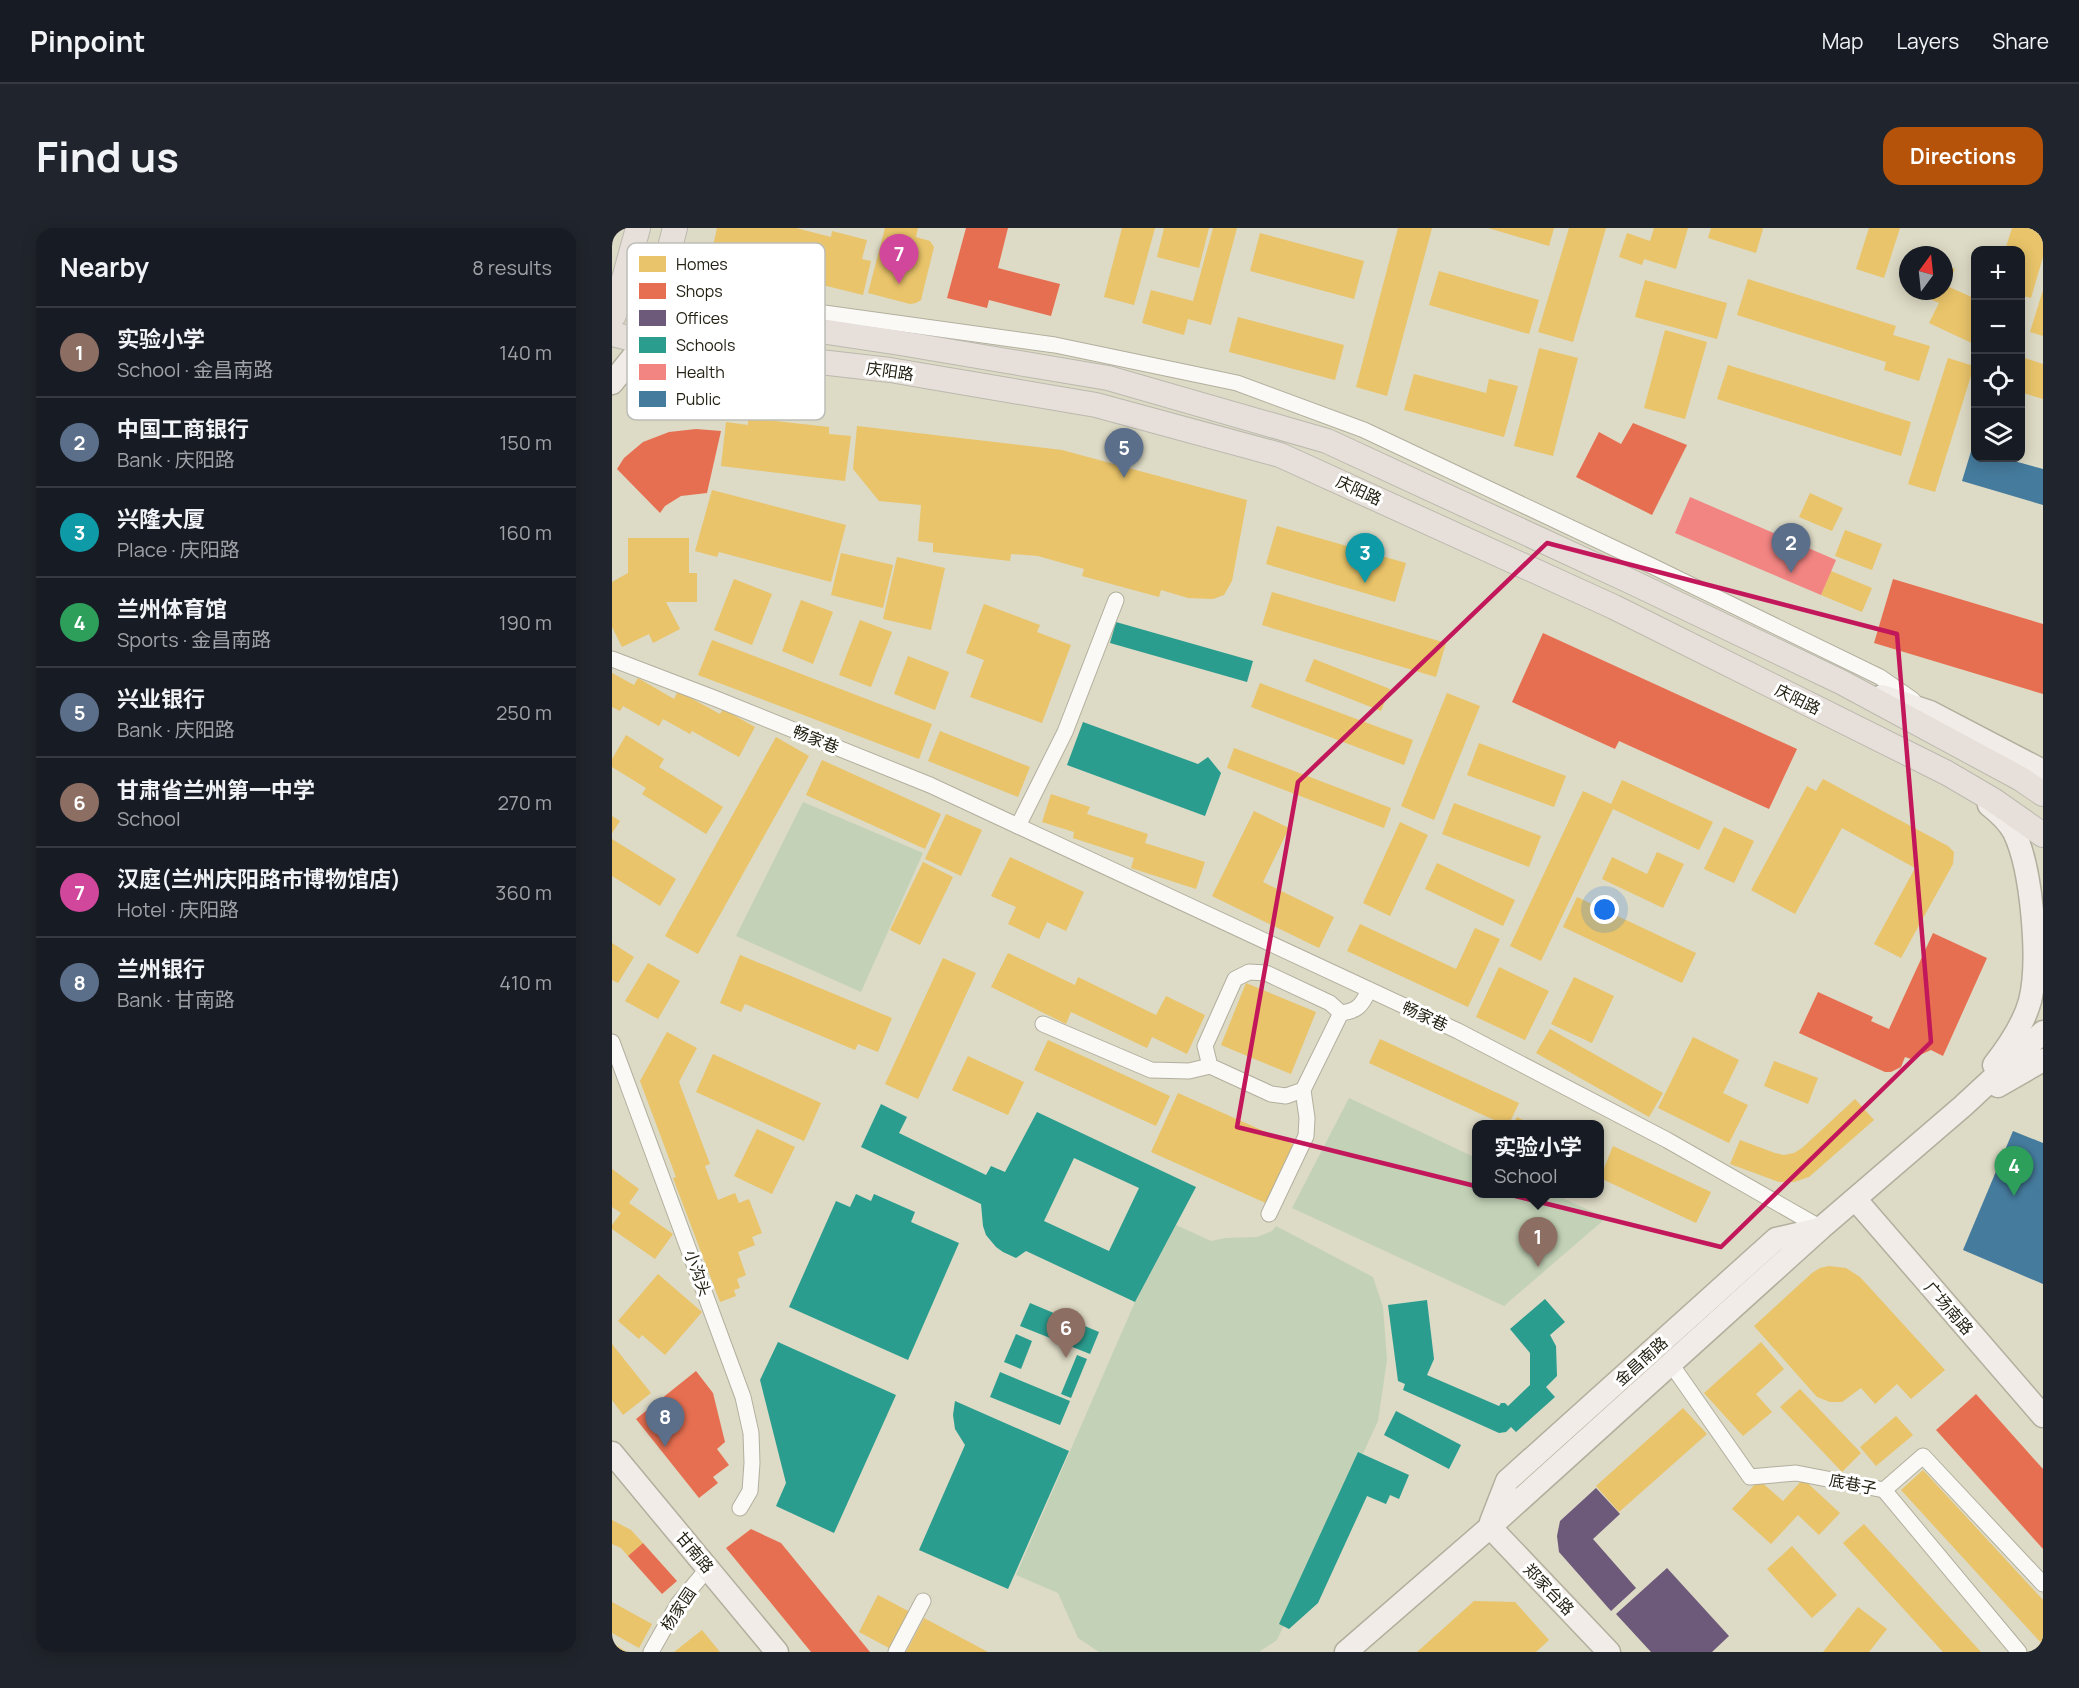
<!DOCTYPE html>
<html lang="en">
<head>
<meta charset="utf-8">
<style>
	:root { --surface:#171b24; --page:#20242c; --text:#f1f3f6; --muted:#9ea1a6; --line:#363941; --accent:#b45309 }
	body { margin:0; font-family:Manrope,"Noto Sans SC",sans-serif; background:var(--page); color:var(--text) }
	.controls { position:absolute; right:18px; top:18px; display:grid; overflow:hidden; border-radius:12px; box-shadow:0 3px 15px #0003 }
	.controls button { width:54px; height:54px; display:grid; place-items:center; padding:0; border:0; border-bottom:2px solid var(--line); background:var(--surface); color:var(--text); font:30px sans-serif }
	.compass { position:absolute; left:1287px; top:18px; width:54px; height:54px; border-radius:50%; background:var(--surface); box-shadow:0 3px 15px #0003; rotate:15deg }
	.you { position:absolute; left:993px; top:682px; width:21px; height:21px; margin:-15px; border:4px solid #fff; border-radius:50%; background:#1a73e8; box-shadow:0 0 0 9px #1a73e833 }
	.badge { display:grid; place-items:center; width:39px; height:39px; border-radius:50%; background:var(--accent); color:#fff; font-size:20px; font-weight:700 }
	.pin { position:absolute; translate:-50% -50px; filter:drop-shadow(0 2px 3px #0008) }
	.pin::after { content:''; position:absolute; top:32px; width:21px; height:18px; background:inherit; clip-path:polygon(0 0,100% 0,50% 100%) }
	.popup { position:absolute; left:860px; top:892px; width:132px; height:78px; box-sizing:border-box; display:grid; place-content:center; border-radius:12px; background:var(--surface); filter:drop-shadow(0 2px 4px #0005); font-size:20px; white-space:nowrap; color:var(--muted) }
	.popup b { font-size:22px; color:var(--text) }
	.popup::after { content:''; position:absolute; left:50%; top:100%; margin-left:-12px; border:12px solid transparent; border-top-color:var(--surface) }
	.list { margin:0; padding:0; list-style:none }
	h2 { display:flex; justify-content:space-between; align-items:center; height:78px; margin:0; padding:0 24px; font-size:26px }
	h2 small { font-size:20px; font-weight:400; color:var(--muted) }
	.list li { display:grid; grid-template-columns:39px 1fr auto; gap:18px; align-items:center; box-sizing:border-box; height:90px; padding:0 24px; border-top:2px solid var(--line) }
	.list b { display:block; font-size:22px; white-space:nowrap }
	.list p { margin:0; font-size:20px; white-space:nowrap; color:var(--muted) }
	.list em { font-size:20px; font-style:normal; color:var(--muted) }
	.icon { flex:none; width:33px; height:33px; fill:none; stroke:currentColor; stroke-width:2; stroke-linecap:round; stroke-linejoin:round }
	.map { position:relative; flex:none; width:1431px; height:1424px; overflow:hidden; border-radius:18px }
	header { display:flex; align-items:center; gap:36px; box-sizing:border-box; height:84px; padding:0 30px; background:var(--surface); border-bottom:2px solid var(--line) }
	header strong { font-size:28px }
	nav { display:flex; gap:33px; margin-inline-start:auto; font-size:21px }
	.intro { display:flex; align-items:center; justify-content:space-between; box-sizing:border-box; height:144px; padding:0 36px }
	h1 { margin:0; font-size:42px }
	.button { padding:15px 27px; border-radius:18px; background:var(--accent); color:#fff; font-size:21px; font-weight:700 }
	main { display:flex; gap:36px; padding:0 36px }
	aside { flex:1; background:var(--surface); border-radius:18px; box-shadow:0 3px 15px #0003 }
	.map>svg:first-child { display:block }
	.green { fill:#c3d2b7 }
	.homes { fill:#e9c46a }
	.shops { fill:#e76f51 }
	.offices { fill:#6d597a }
	.schools { fill:#2a9d8f; fill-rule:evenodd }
	.health { fill:#f28482 }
	.public { fill:#457b9d }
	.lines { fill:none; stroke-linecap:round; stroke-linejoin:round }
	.street-casing { stroke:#b2af9e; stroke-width:17 }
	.secondary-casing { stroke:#b2af9e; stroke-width:25 }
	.primary-casing { stroke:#bbb9af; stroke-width:26 }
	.street { stroke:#faf9f6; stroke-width:15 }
	.secondary { stroke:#f1ece7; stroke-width:22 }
	.primary { stroke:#e7dfd9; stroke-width:24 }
	.marked { fill:none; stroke:#c2185b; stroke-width:4.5; stroke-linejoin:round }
	.labels { text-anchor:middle; stroke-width:6; stroke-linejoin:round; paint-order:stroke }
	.street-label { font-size:16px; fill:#242214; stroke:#fff }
	.key { fill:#fff; stroke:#bdbdb8; stroke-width:1.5 }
	.key-label { font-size:16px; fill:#242214 }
</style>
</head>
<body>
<header>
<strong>Pinpoint</strong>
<nav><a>Map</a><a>Layers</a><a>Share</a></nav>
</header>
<div class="intro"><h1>Find us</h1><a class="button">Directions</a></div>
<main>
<aside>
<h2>Nearby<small>8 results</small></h2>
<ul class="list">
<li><span class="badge" style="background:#8d6e63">1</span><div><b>实验小学</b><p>School · 金昌南路</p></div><em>140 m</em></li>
<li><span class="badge" style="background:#5c6f8a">2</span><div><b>中国工商银行</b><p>Bank · 庆阳路</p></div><em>150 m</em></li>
<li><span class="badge" style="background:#0f9aa8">3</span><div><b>兴隆大厦</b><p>Place · 庆阳路</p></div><em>160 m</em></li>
<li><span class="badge" style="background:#2e9e5b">4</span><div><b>兰州体育馆</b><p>Sports · 金昌南路</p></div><em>190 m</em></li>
<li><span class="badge" style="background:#5c6f8a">5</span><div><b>兴业银行</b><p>Bank · 庆阳路</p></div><em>250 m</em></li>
<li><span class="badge" style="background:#8d6e63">6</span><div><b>甘肃省兰州第一中学</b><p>School</p></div><em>270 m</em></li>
<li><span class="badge" style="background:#d1479c">7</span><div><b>汉庭(兰州庆阳路市博物馆店)</b><p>Hotel · 庆阳路</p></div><em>360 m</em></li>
<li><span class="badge" style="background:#5c6f8a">8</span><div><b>兰州银行</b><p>Bank · 甘南路</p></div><em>410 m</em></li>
</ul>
</aside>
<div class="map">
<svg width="1431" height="1424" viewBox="0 0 1431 1424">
	<rect width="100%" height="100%" fill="#dddac5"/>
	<g class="green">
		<path d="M191,574L311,625L249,764L124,708Z"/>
		<path d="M737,870L864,930V966H942L994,990L892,1078L680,980Z"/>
		<path d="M564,997L599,1013L613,1010L645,1009L660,1003L664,998L761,1049L771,1079L775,1132L766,1193L665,1412L647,1424H487L466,1410L446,1365L404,1347L523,1074Z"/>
	</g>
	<g class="homes">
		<path d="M105,0H184L219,9L220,3L255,12L250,31L259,33L251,67L154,43L151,52L112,42L113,38L99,27Z"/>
		<path d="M273,0H306L304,9L318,13L322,19L309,72L304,75L298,76L256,65Z"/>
		<path d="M510,0H543L522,77L492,69Z"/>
		<path d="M552,0H597L587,40L545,29Z"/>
		<path d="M601,0H625L599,97L576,91L572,107L530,95L539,62L581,73Z"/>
		<path d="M786,0H820L775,168L744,159Z"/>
		<path d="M876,0H942L937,18Z"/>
		<path d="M957,0H994L961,114L926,104Z"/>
		<path d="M1042,0H1076L1064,41L1032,31L1030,37L1007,29L1015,5L1038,13Z"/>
		<path d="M1099,0H1150L1151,1L1144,25L1096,10Z"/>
		<path d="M1257,0H1288L1272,50L1244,41Z"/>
		<path d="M1400,0H1431V29L1419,70L1408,67V22H1393Z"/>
		<path d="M648,5L752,33L742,71L638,43Z"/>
		<path d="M1332,36L1343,41L1335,58L1364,71V117L1317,95L1327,75L1301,63H1332Z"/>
		<path d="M827,43L927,72L917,106L817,77Z"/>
		<path d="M1136,51L1284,98L1281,107L1318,118L1307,153L1272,142L1274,134L1125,87Z"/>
		<path d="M1033,52L1115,75L1105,111L1023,89Z"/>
		<path d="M1431,62V108L1418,104Z"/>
		<path d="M626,89L732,117L723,152L617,124Z"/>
		<path d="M1053,102L1095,114L1073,191L1032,180Z"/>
		<path d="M927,120L966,130L941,228L902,218Z"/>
		<path d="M1336,130L1362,138L1323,264L1296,256Z"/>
		<path d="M1413,130L1431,136V171L1408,164V145Z"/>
		<path d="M1116,137L1299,194L1289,228L1105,171Z"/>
		<path d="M802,146L874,165L877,151L906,158L892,209L792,182Z"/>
		<path d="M136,190L217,199V206L239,208L233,253L109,238L114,194L136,197Z"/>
		<path d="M245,198L450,222L635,272L620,353L612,367L601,371L576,370L549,362L547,369L470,348L472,341L426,328L399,326L398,333L321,324V315L306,313L309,277L267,273L241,241Z"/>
		<path d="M100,262L234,297L219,354L107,324L105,329L83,323Z"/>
		<path d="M1198,265L1231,280L1220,303L1187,289Z"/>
		<path d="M665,298L794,335L783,374L654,336Z"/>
		<path d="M1233,302L1270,316L1260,342L1223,328Z"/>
		<path d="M16,310H77V345H85V374H54L68,401L41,415L37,406L10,419L0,399V354L16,345Z"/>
		<path d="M229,325L281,337L271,380L219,367Z"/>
		<path d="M285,329L333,340L319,402L271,391Z"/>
		<path d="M1219,343L1260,360L1250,384L1209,367Z"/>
		<path d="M122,351L160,366L140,417L102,402Z"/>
		<path d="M660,364L834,415L824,449L650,397Z"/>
		<path d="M189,372L221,384L201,436L170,423Z"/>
		<path d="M372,376L428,397L425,404L459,417L430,495L358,469L372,432L354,425Z"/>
		<path d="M248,392L280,404L259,459L227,447Z"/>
		<path d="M100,412L320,496L307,531L86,447Z"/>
		<path d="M296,428L337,444L323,482L282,466Z"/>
		<path d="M702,431L778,461L769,483L693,453Z"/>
		<path d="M0,445L22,457L26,450L62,471L66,463L108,486L111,481L143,499L127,529L80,503L78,506L51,491L47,498L11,478L8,483L0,479Z"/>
		<path d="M648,455L801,512L792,537L639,479Z"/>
		<path d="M835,465L868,478L822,592L789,578Z"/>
		<path d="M328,503L418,539L406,569L316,533Z"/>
		<path d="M14,507L52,531L47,539L111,579L94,606L30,566L34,560L0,539V531Z"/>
		<path d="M164,509L197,528L86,726L53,708Z"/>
		<path d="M867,515L954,548L942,579L855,547Z"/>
		<path d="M622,520L779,580L772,600L615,540Z"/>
		<path d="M210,532L329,586L313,621L194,567Z"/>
		<path d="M1211,551L1336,618L1342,624L1341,636L1289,730L1262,716L1303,640L1230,600L1183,686L1139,662L1195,558L1204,563Z"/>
		<path d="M1010,552L1101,594L1087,622L1001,581L929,733L898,718L971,563L999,576Z"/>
		<path d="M439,566L478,579L475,586L536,606L533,615L593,634L584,661L519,640L522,630L461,610L462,604L430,594Z"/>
		<path d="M842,575L929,608L917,639L830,606Z"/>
		<path d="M642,583L677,600L651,654L722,689L707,720L600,668Z"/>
		<path d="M334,586L370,602L349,648L313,631Z"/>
		<path d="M0,588L8,593L0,605Z"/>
		<path d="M788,594L816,607L778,688L751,675Z"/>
		<path d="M1112,599L1142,613L1122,655L1092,641Z"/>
		<path d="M0,611L64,651L48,678L0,648Z"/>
		<path d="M1045,624L1072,636L1051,680L990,651L1000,629L1035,646Z"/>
		<path d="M398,629L472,664L454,703L435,694L427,711L396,696L404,679L379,668Z"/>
		<path d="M311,634L341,649L308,717L278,702Z"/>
		<path d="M825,635L903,672L891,698L813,661Z"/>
		<path d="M965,669L1084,725L1070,755L951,699Z"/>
		<path d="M748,696L844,741L863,700L888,711L856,779L735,723Z"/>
		<path d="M0,715L22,729L6,755L0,752Z"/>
		<path d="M396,725L463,757L466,749L544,787L554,768L593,787L575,826L540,809L535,820L459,784L454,796L379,759Z"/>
		<path d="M128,727L280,790L266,824L246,816L243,822L133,776L129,784L108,775Z"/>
		<path d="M331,730L364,745L306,871L273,856Z"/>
		<path d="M36,735L68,753L46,791L13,773Z"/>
		<path d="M887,739L937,763L913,812L864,789Z"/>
		<path d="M962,749L1002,768L980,815L939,796Z"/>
		<path d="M634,755L704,784L679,846L609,817Z"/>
		<path d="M938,801L1051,865L1037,889L924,825Z"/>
		<path d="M55,804L85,820L67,854L98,936L93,938L106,972L123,965L127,975L137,971L150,1005L140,1009L143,1017L126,1024L134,1047L125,1051L128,1060L122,1062L124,1068L108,1074L61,950L64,949L28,853Z"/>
		<path d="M1081,809L1127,832L1111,865L1136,877L1117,915L1046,880Z"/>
		<path d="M768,811L907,875L897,896H891L757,835Z"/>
		<path d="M436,812L558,868L544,898L422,842Z"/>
		<path d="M101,826L209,875L192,913L84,864Z"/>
		<path d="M356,828L412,854L396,887L340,862Z"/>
		<path d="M1162,833L1206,850L1196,876L1152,858Z"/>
		<path d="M566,865L683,917L656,976L539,924Z"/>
		<path d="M1243,871L1262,892L1197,949L1182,954H1167L1118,936L1128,912L1163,925L1172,927L1182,925L1190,920Z"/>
		<path d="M905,889L919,896H901Z"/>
		<path d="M145,901L183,919L160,966L122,948Z"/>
		<path d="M1001,918L1099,964L1084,995L988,950Z"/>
		<path d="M0,941L27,961L17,975L61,1006L43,1031L0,1001V997L9,985L0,979Z"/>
		<path d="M1217,1038L1234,1040L1248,1049L1333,1142L1299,1171L1285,1156L1263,1176L1249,1160L1230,1174H1218L1205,1169L1142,1098L1200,1045L1208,1040Z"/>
		<path d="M46,1046L90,1084L53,1127L30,1107L27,1111L6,1093Z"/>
		<path d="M1149,1114L1172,1141L1144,1166L1160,1184L1131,1208L1092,1165Z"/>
		<path d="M0,1116L39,1165L11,1187L0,1172Z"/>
		<path d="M1188,1161L1249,1225L1230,1244L1168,1179Z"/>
		<path d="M1071,1180L1095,1206L1007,1284L984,1258Z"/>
		<path d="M1284,1188L1301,1207L1264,1238L1248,1219Z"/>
		<path d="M1311,1242L1431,1372V1417L1289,1262Z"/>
		<path d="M1191,1251L1228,1285L1207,1307L1186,1287L1159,1316L1120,1281L1147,1252L1171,1273Z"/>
		<path d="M0,1292L19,1302L31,1315L16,1328L9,1320L0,1316Z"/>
		<path d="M1252,1296L1369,1424H1331L1231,1315Z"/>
		<path d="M1180,1318L1225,1367L1200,1390L1155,1341Z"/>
		<path d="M266,1367L298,1384L279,1421L247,1404Z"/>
		<path d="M862,1373L903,1374L937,1412L924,1424H805Z"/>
		<path d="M0,1374L40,1396L27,1420L0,1405Z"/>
		<path d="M1246,1379L1275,1401L1257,1424H1211Z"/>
		<path d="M312,1390L376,1424H294Z"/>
		<path d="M90,1402L108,1424H62Z"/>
		<path d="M0,1415L7,1419L15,1424H0Z"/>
	</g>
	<g class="shops">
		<path d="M354,0H396L386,40L448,56L439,88L377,72L375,80L335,70Z"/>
		<path d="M1021,195L1075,217L1040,287L964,249L987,204L1009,216Z"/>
		<path d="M84,201L109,203L95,265L69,268L53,278L48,285L5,241L12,230L31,214L57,204Z"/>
		<path d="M1281,351L1431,396V466L1262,415Z"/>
		<path d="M931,405L1185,521L1157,581L1007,513L1003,521L900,474Z"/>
		<path d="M1321,705L1375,730L1331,828L1319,822L1299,831L1293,829L1289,839L1279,844H1273L1187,805L1206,764L1261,789L1259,793L1277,801Z"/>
		<path d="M84,1143L101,1165L113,1214L105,1221L117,1237L101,1249L106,1255L87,1270L24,1191Z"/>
		<path d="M1364,1166L1431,1241V1321L1324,1202Z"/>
		<path d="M139,1301L169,1315L258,1424H199L114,1320Z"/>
		<path d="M31,1315L65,1353L50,1366L16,1328Z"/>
	</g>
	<g class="offices">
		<path d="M984,1260L1008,1286L981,1311L1024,1360L999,1383L947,1324L945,1308L948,1293Z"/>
		<path d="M1055,1340L1117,1408L1100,1424H1039L1004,1386Z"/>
	</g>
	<g class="schools">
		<path d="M504,394L641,433L635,454L498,415Z"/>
		<path d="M471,494L586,536L596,529L609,545L593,588L455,537Z"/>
		<path d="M269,876L295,889L287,905L374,947L379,938L393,944L425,884L584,959L523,1074L414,1023L404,1030L391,1024L384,1019L374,1007L371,998L369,976L249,919ZM462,930L527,960L497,1023L432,993Z"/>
		<path d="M244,966L259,973L262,966L303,984L299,994L347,1015L296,1132L177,1079L224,973L238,979Z"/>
		<path d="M933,1071L953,1094L938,1107L944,1118L945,1148L934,1159L943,1169L904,1204L899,1199L894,1204L887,1205L791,1162L793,1156L786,1153L776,1077L815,1072L822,1131L815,1147L887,1178L889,1175H893L896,1178L918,1157V1125L898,1101Z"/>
		<path d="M418,1075L487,1104L478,1126L408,1098Z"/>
		<path d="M404,1106L420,1113L409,1141L392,1134Z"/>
		<path d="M166,1114L284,1167L222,1305L164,1278L174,1255L148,1152Z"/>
		<path d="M465,1127L475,1131L459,1170L449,1166Z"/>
		<path d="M388,1144L458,1173L448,1197L378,1169Z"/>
		<path d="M343,1173L457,1223L396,1361L307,1322L353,1217L343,1201L341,1187Z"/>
		<path d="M784,1183L849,1217L837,1241L772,1207Z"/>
		<path d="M746,1224L797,1247L787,1271L778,1267L774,1276L755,1268L706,1375L677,1401L667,1396Z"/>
	</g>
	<path class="health" d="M1078,269L1224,332L1209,367L1063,305Z"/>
	<g class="public">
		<path d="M1360,220L1364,221V230H1391L1431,241V277L1350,253Z"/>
		<path d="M1401,903L1431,915V1056L1351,1022Z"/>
	</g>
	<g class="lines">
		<g class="street-casing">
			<g id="street">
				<path d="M47,77L75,66L443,117L625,155L752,202L1040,338L1268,449L1301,472"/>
				<path d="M0,431L102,470L318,557L846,803L1055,912L1209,1000"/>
				<path d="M406,598L453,504L504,372"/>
				<path d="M431,796L539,842L577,843L598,838"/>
				<path d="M0,814L131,1169L139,1205L140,1235L138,1263L128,1280"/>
				<path d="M691,862L674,868L659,866L598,838L593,818L623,751L637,744L654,745L718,775L729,785"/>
				<path d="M657,986L694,908L695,890L691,862L729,785C746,783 750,777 757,762"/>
				<path d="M1059,1136L1138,1249L1184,1245L1272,1262L1407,1424"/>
				<path d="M1272,1262L1311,1228L1431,1356"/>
				<path d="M39,1424L66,1376L96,1340"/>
				<path d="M284,1424L311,1373"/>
			</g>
		</g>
		<g class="secondary-casing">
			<g id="secondary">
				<path d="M0,155L33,114"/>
				<path d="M1270,468L1318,484L1431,543"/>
				<path d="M1377,577C1386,584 1397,595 1402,604C1420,641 1428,734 1418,773C1412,795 1396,819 1382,837"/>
				<path d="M1386,858L1431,832"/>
				<path d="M1244,972L1431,1188"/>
				<path d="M0,1225L165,1424"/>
				<path d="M879,1294L895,1253L1164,1011L1207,1001"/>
				<path d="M878,1299L997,1424"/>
				<path d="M734,1424L878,1299L1209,1000L1351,878L1431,804"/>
			</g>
		</g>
		<g class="primary-casing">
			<g id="primary">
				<path d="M0,70L44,78L288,115L496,150L715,213L1022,355L1231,455L1409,551L1431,566"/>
				<path d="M2,87L26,0"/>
				<path d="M0,106L33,114L278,142L484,177L668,227L1002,379L1335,545L1381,572L1431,607"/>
				<path d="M33,114L63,0"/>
			</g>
		</g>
		<use href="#street" class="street"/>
		<use href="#secondary" class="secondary"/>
		<use href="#primary" class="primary"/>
	</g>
	<path class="marked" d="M935,315L1285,406L1319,814L1109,1019L625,899L686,554Z"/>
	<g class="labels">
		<g class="street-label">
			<text transform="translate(278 143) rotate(8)" y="6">庆阳路</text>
			<text transform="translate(747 262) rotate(25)" y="6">庆阳路</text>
			<text transform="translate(1186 471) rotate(26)" y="6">庆阳路</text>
			<text transform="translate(204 511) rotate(22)" y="6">畅家巷</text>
			<text transform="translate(813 788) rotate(25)" y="6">畅家巷</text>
			<text transform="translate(86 1045) rotate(70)" y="6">小沟头</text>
			<text transform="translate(1337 1080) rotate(49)" y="6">广场南路</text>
			<text transform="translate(1029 1133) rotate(-42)" y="6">金昌南路</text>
			<text transform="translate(1241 1256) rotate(11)" y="6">底巷子</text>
			<text transform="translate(83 1324) rotate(50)" y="6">甘南路</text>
			<text transform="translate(937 1361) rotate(46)" y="6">郑家台路</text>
			<text transform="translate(66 1381) rotate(-56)" y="6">杨家园</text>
		</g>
	</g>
	<rect x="15" y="15" width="198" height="177" rx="9" class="key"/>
	<rect x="27" y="28" width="27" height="16" fill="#e9c46a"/>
	<rect x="27" y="55" width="27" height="16" fill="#e76f51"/>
	<rect x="27" y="82" width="27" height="16" fill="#6d597a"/>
	<rect x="27" y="109" width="27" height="16" fill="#2a9d8f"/>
	<rect x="27" y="136" width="27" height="16" fill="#f28482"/>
	<rect x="27" y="163" width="27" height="16" fill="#457b9d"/>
	<g class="key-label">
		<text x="64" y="42">Homes</text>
		<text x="64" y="69">Shops</text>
		<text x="64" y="96">Offices</text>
		<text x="64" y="123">Schools</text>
		<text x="64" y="150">Health</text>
		<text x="64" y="177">Public</text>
	</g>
</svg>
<div class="controls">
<button>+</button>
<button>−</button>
<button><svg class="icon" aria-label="locate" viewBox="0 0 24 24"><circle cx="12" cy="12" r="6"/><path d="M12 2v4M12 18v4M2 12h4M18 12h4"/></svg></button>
<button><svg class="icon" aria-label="layers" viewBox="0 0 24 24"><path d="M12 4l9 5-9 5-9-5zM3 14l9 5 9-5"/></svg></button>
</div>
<svg class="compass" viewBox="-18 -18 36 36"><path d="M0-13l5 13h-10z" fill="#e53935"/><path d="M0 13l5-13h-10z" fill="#9ea1a6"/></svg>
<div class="you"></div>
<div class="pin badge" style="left:926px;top:1039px;background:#8d6e63">1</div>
<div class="popup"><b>实验小学</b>School</div>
<div class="pin badge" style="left:1179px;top:345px;background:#5c6f8a">2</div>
<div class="pin badge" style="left:753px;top:355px;background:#0f9aa8">3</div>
<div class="pin badge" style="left:1402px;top:968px;background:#2e9e5b">4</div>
<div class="pin badge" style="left:512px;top:250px;background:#5c6f8a">5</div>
<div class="pin badge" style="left:454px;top:1130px;background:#8d6e63">6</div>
<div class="pin badge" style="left:287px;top:56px;background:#d1479c">7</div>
<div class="pin badge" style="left:53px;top:1219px;background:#5c6f8a">8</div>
</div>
</main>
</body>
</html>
